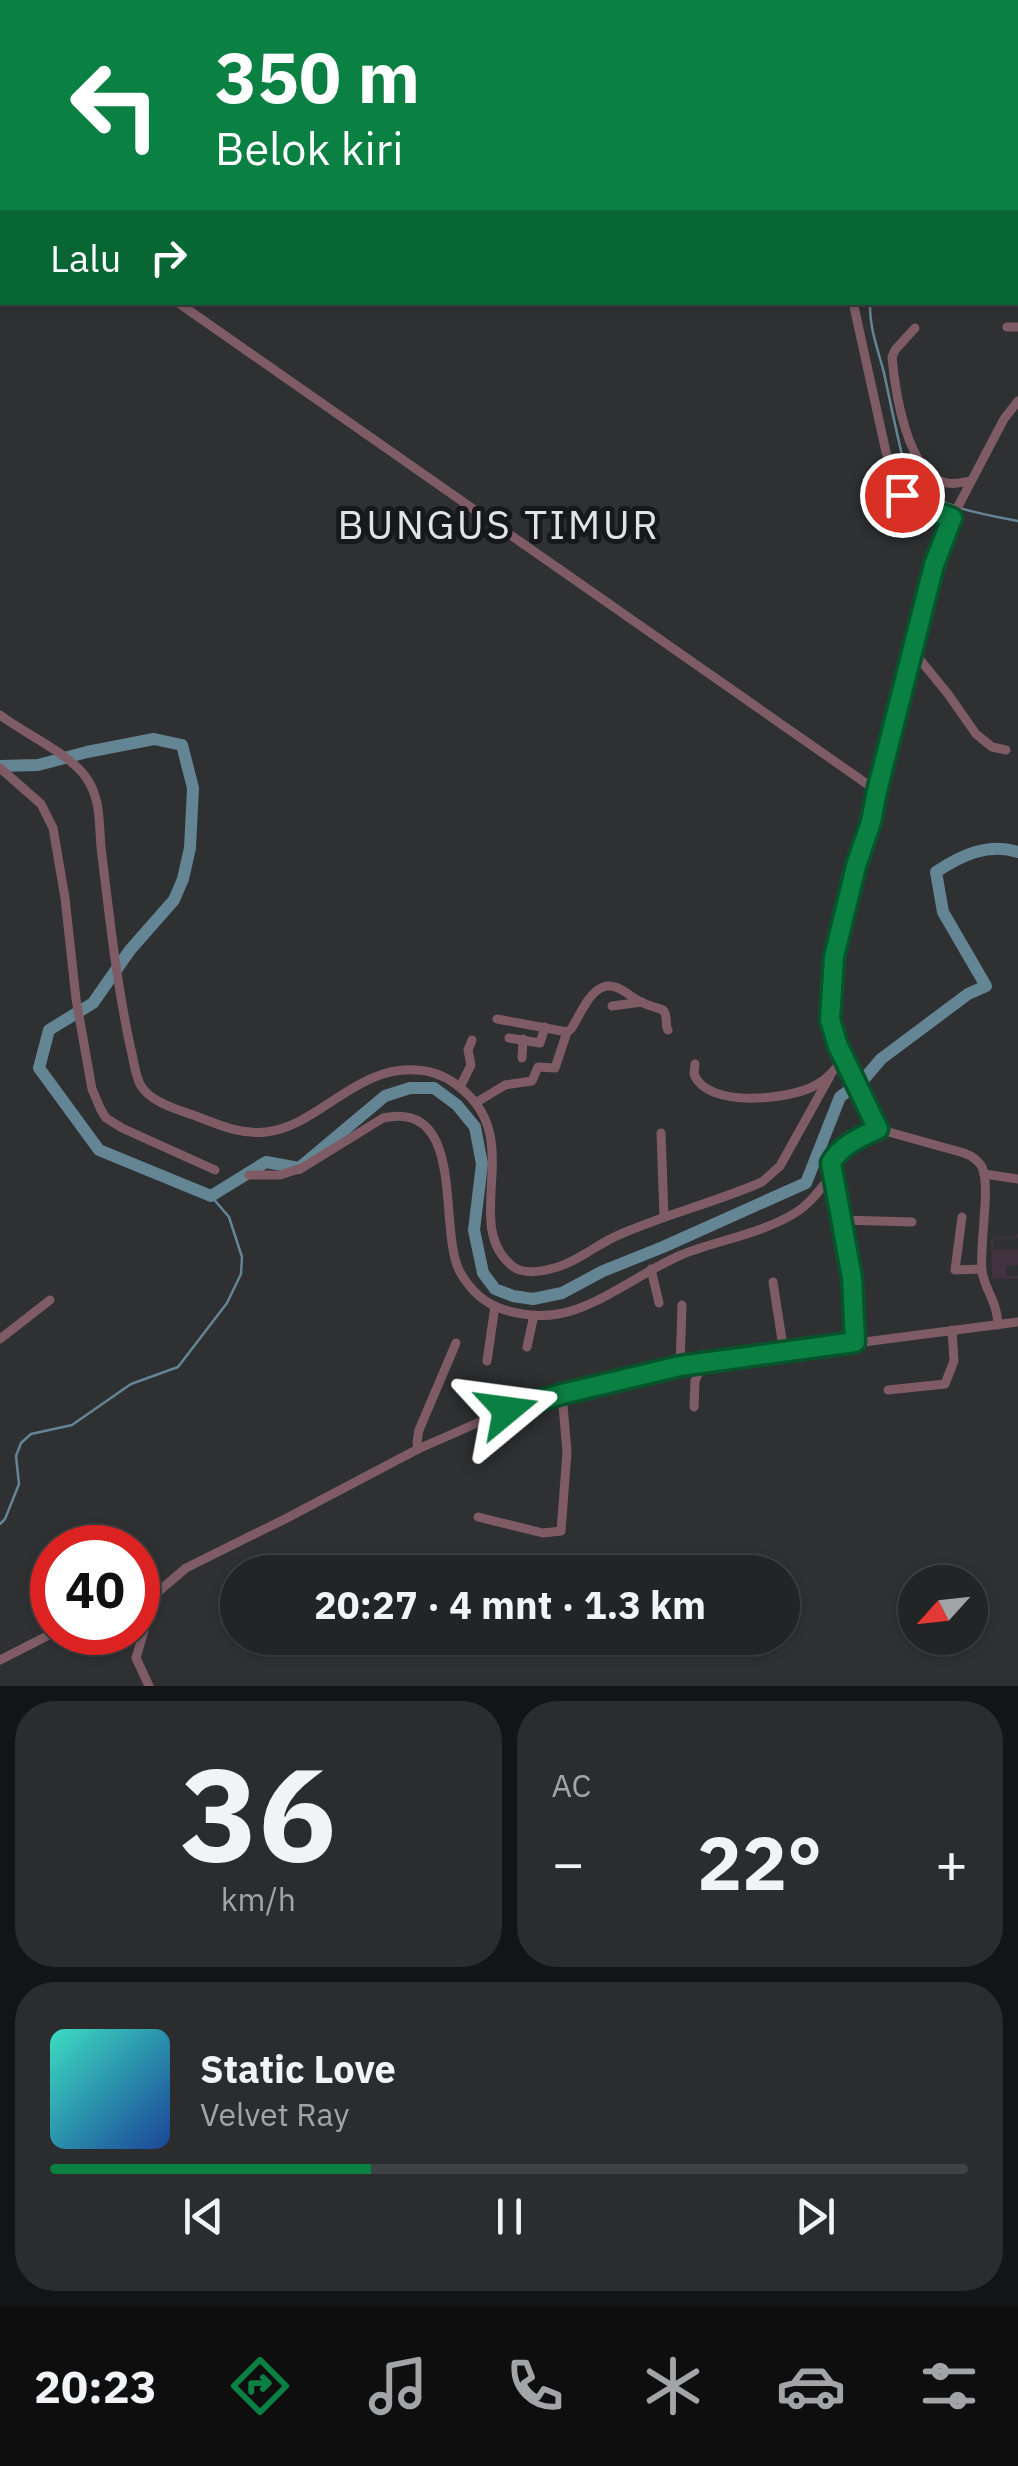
<!DOCTYPE html>
<html lang="id">
<head>
<meta charset="utf-8">
<style>
  :root { --surface:#222426; --page:#2a2c2e; --text:#f1f3f6; --muted:#a2a4a7; --line:#3f4143; --accent:#0b8043 }
  body { margin:0; font-family:"IBM Plex Sans",sans-serif; background:var(--page); color:var(--text); height:100vh; display:flex; flex-direction:column; font-size:38px; white-space:nowrap }
  * { box-sizing:border-box; margin:0 }
  p { font-size:32px; color:var(--muted) }
  .icon { flex:none; width:55px; height:55px; fill:none; stroke:currentColor; stroke-width:2; stroke-linecap:round; stroke-linejoin:round }
  .map { position:relative; height:1686px; overflow:hidden }
  .details { display:flex; flex-direction:column; gap:15px; padding:15px; background:#131415; flex:1 }
  .details>* { flex:none }
  .banner { position:absolute; left:0px; top:0px; width:1020px; height:305px; box-shadow:0 2px 8px #0004,0 0 0 2px var(--line); background:#0b8043; color:#fff; overflow:hidden }
  .needle { width:65px; rotate:243deg }
  .tools { position:absolute; left:898px; top:1565px; display:grid; gap:20px }
  .tools a { display:grid; place-items:center; width:90px; height:90px; border-radius:50%; background:var(--surface); box-shadow:0 2px 8px #0004,0 0 0 2px var(--line); font-size:50px }
  .speed { position:absolute; left:30px; top:1525px; display:flex; gap:20px; font-size:50px; font-weight:700; text-align:center }
  .speed>* { display:grid; place-content:center; width:130px; height:130px; border-radius:50%; background:var(--surface); box-shadow:0 2px 8px #0004,0 0 0 2px var(--line); line-height:1 }
  .speed .limit { border:15px solid #d22; background:#fff; color:#111 }
  .pin { position:absolute; display:grid; place-items:center; width:85px; height:85px; color:#fff; margin:-42px; border:5px solid #fff; border-radius:50%; box-shadow:0 2px 10px #0007 }
  .me { position:absolute; width:110px; margin:-55px; rotate:74deg; stroke-linejoin:round; filter:drop-shadow(0 0 8px #0008) }
  .turn { display:flex; align-items:center; gap:35px; height:210px; padding:0 50px; font-size:45px }
  .turn .icon { width:130px; height:130px; stroke-width:2.5 }
  .turn b { display:block; font-size:70px; line-height:85px }
  .then { display:flex; align-items:center; height:95px; padding:0 50px; background:#0003; gap:20px; font-size:38px }
  .big { font-size:75px; font-weight:800; line-height:1.1 }
  .details .card { flex:1; display:flex; flex-direction:column; justify-content:center; gap:15px; min-width:0; padding:0 35px; border-radius:40px; background:var(--page) }
  .details .dial { align-items:center; gap:0 }
  .dial b { font-size:130px; line-height:1 }
  .song { display:flex; align-items:center; gap:30px }
  .cover { width:120px; height:120px; border-radius:15px; background:linear-gradient(135deg,hsl(170 70% 55%),hsl(220 70% 35%)) }
  .played { height:10px; border-radius:5px; background:linear-gradient(90deg,var(--accent) 35%,var(--line) 35%) }
  .keys { display:flex; justify-content:space-around; direction:ltr }
  .heat { display:flex; justify-content:space-between; align-items:center; font-size:55px; direction:ltr }
  .details .tiles { flex:1; display:grid; gap:15px; grid-template-columns:1fr 1fr }
  .card:last-child { grid-column:span 2 }
  .trip { position:absolute; left:220px; top:1555px; width:580px; height:100px; border-radius:50px; background:var(--surface); box-shadow:0 2px 8px #0004,0 0 0 2px var(--line); font-weight:800; line-height:100px; text-align:center }
  .menu { display:flex; height:160px; justify-content:space-around; align-items:center; background:#0e0e0f; color:var(--muted) }
  .menu .icon { width:70px; height:70px }
  .menu .selected { color:var(--accent) }
  .menu b { font-size:45px; color:var(--text) }
  .map>svg:first-child { display:block }
</style>
</head>
<body>
<div class="map">
<svg width="1018" height="1686" viewBox="0 0 1018 1686">
  <rect width="100%" height="100%" fill="#2e3032"/>
  <polygon fill="#42323d" points="1016,1234 1018,1234 1018,1238 993,1239 993,1250 1018,1250 1018,1265 1006,1266 1006,1276 1018,1276 1018,1279 992,1278 991,1238 1015,1237"/>
  <g fill="none" stroke-linecap="round" stroke-linejoin="round">
    <g stroke="#638594" stroke-width="2.5">
      <polyline points="89,0 91,2"/>
      <polyline points="504,2 506,0"/>
      <path d="M870 302C869 328 878 349 884 373 892 410 899 446 909 483 945 508 975 513 1018 521"/>
      <polyline points="0,1524 5,1519 19,1484 16,1456 21,1443 31,1434 72,1425 131,1384 178,1367 227,1303 241,1274 242,1257 229,1217 211,1196"/>
    </g>
    <path stroke="#638594" stroke-width="12" d="M0 766 38 765 87 752 154 739 182 745 193 788 190 848 183 879 174 900 130 950 93 1003 49 1030 39 1068 99 1150 211 1196 266 1162 299 1168 385 1096 410 1088H434L457 1105 475 1127 482 1164 474 1230 483 1273 495 1289 513 1296 533 1299 562 1293 603 1271 663 1247 806 1183 840 1097 864 1079 881 1059 968 994 986 986 943 912 936 872C960 856 988 842 1018 852"/>
    <g stroke="#7f5c65" stroke-width="9">
      <polyline points="252,0 255,2"/>
      <polyline points="289,2 289,0"/>
      <polyline points="718,2 720,0"/>
      <polyline points="0,177 2,179"/>
      <polyline points="0,220 2,218"/>
      <polyline points="177,302 877,791"/>
      <polyline points="853,302 886,452 896,487 908,500 952,518"/>
      <polyline points="1007,327 1018,327"/>
      <path d="M915 328 895 350 892 357C895 391 907 475 947 483 955 485 963 482 971 481"/>
      <polyline points="912,650 948,694 976,734 992,747 1006,750"/>
      <path d="M0 715C24 733 68 753 85 776 103 800 98 828 102 856 110 921 117 986 131 1050 134 1061 135 1076 141 1086 151 1102 176 1109 193 1115 217 1124 240 1135 266 1132 319 1126 356 1065 417 1070 435 1071 451 1079 464 1091 524 1142 462 1223 511 1265 522 1275 540 1272 554 1268 578 1262 598 1243 621 1234 667 1214 716 1202 762 1182L780 1166 830 1076"/>
      <polyline points="0,768 41,804 53,828 65,898 76,999 92,1089 101,1110 106,1118 122,1128 215,1170"/>
      <polyline points="612,1006 642,1002"/>
      <path d="M497 1019 567 1032 571 1029C579 1017 588 994 601 988 615 981 628 995 639 1001 646 1005 655 1007 663 1010 669 1016 664 1024 668 1030"/>
      <polyline points="509,1038 540,1043 545,1027"/>
      <polyline points="522,1058 523,1039"/>
      <path d="M695 1064 694 1074C707 1109 790 1100 816 1085 829 1078 836 1068 844 1057"/>
      <polyline points="460,1087 471,1065 468,1050 472,1040"/>
      <polyline points="477,1102 505,1085 532,1081 538,1067 555,1068 567,1032"/>
      <polyline points="878,1129 838,1046 830,1019 834,957 856,867 871,822 877,791 934,565 953,516 1004,419 1018,401"/>
      <polyline points="661,1133 664,1216"/>
      <polyline points="984,1174 1018,1179"/>
      <path d="M249 1175H280L302 1168 383 1118C468 1100 437 1229 460 1272 470 1290 485 1304 505 1310 522 1315 541 1317 558 1314 597 1308 643 1271 681 1255 718 1240 761 1234 795 1213 810 1204 821 1188 832 1175"/>
      <polyline points="962,1217 955,1270 982,1269"/>
      <polyline points="842,1220 912,1222"/>
      <polyline points="651,1269 659,1303"/>
      <polyline points="773,1282 784,1353"/>
      <polyline points="0,1339 50,1300"/>
      <path d="M855 1342 852 1279 831 1163 837 1153 878 1129 964 1153C972 1156 978 1160 982 1167 991 1187 979 1246 982 1272 986 1292 997 1301 998 1325"/>
      <polyline points="527,1347 534,1315"/>
      <polyline points="487,1361 495,1306"/>
      <polyline points="680,1366 682,1305"/>
      <polyline points="888,1390 945,1384 954,1361 952,1330"/>
      <polyline points="694,1407 695,1381 703,1362"/>
      <polyline points="418,1449 417,1442 419,1430 456,1343"/>
      <polyline points="478,1517 543,1533 561,1531 567,1452 562,1394"/>
      <polyline points="138,1595 159,1591 186,1568 285,1519 418,1449 507,1410 530,1402 680,1366 1018,1322"/>
      <polyline points="0,1660 55,1632"/>
      <polyline points="149,1686 136,1658 155,1593"/>
    </g>
  </g>
  <g fill="none" stroke-linecap="round" stroke-linejoin="round">
    <g stroke="#07532c" stroke-width="25">
      <path id="route" d="M507 1410 562 1394 680 1366 855 1342 852 1278 831 1163C840 1146 860 1137 878 1129L838 1046 830 1020 834 957 856 866 871 822 877 791 934 565 952 518 920 506 902 495"/>
    </g>
    <use href="#route" stroke="#0b8043" stroke-width="18"/>
  </g>
  <g text-anchor="middle" dominant-baseline="central" stroke-width="10" stroke-linejoin="round" paint-order="stroke">
    <g font-size="40" letter-spacing="2.5" fill="#e2e3e5" stroke="#171819">
      <text x="499" y="524">BUNGUS TIMUR</text>
    </g>
  </g>
</svg>
<div class="tools">
<a><svg class="needle" viewBox="-14 -14 28 28"><path d="M0-13l5 13h-10z" fill="#e53935"/><path d="M0 13l5-13h-10z" fill="#a2a4a7"/></svg></a>
</div>
<div class="speed"><div class="limit">40</div></div>
<div class="pin" style="left:902px;top:495px;background:#d93025"><svg class="icon" aria-label="arrive" viewBox="0 0 24 24"><path d="M6 21V4h12l-3 4 3 4H6"/></svg></div>
<svg class="me" style="left:507px;top:1410px" viewBox="-20 -20 40 40"><path d="M0-17L14 15 0 8-14 15z" fill="#0b8043" stroke="#fff" stroke-width="4"/></svg>
<div class="trip">20:27 · 4 mnt · 1.3 km</div>
<div class="banner">
<div class="turn"><svg class="icon" aria-label="left" viewBox="0 0 24 24"><path d="M17 20v-9H6M10 6l-5 5 5 5"/></svg><div><b>350 m</b>Belok kiri</div></div>
<div class="then">Lalu<svg class="icon" aria-label="right" viewBox="0 0 24 24"><path d="M7 20v-9h11M14 6l5 5-5 5"/></svg></div>
</div>
</div>
<section class="details">
<div class="tiles">
<div class="card dial"><b>36</b><p>km/h</p></div>
<div class="card"><p>AC</p>
<div class="heat"><a>−</a><b class="big">22°</b><a>+</a></div>
</div>
<div class="card">
<div class="song"><i class="cover"></i><div><b>Static Love</b><p>Velvet Ray</p></div></div>
<div class="played"></div>
<div class="keys"><svg class="icon" aria-label="previous" viewBox="0 0 24 24"><path d="M18 5L8 12l10 7zM5 5v14"/></svg><svg class="icon" aria-label="pause" viewBox="0 0 24 24"><path d="M8 5v14M16 5v14"/></svg><svg class="icon" aria-label="next" viewBox="0 0 24 24"><path d="M6 5l10 7-10 7zM19 5v14"/></svg></div>
</div>
</div>
</section>
<nav class="menu">
<b>20:23</b>
<svg class="icon selected" aria-label="directions" viewBox="0 0 24 24"><path d="M12 3l9 9-9 9-9-9zM9 14v-3h6M13 9l2 2-2 2"/></svg>
<svg class="icon" aria-label="music" viewBox="0 0 24 24"><path d="M9 18V5l10-2v13"/><circle cx="6" cy="18" r="3"/><circle cx="16" cy="16" r="3"/></svg>
<svg class="icon" aria-label="phone" viewBox="0 0 24 24"><path d="M5 4h4l2 5-3 2q2 4 5 5l2-3 5 2v4C11 20 4 13 5 4z"/></svg>
<svg class="icon" aria-label="climate" viewBox="0 0 24 24"><path d="M12 3v18M4 7l16 10M4 17L20 7"/></svg>
<svg class="icon" aria-label="car" viewBox="0 0 24 24"><path d="M5 17H2v-5l4-1 3-4h7l3 4 3 1v5h-3M9 17h6M6 11h13"/><circle cx="7" cy="17" r="2"/><circle cx="17" cy="17" r="2"/></svg>
<svg class="icon" aria-label="filters" viewBox="0 0 24 24"><path d="M4 7h16M4 17h16"/><circle cx="9" cy="7" r="2"/><circle cx="15" cy="17" r="2"/></svg>
</nav>
</body>
</html>
